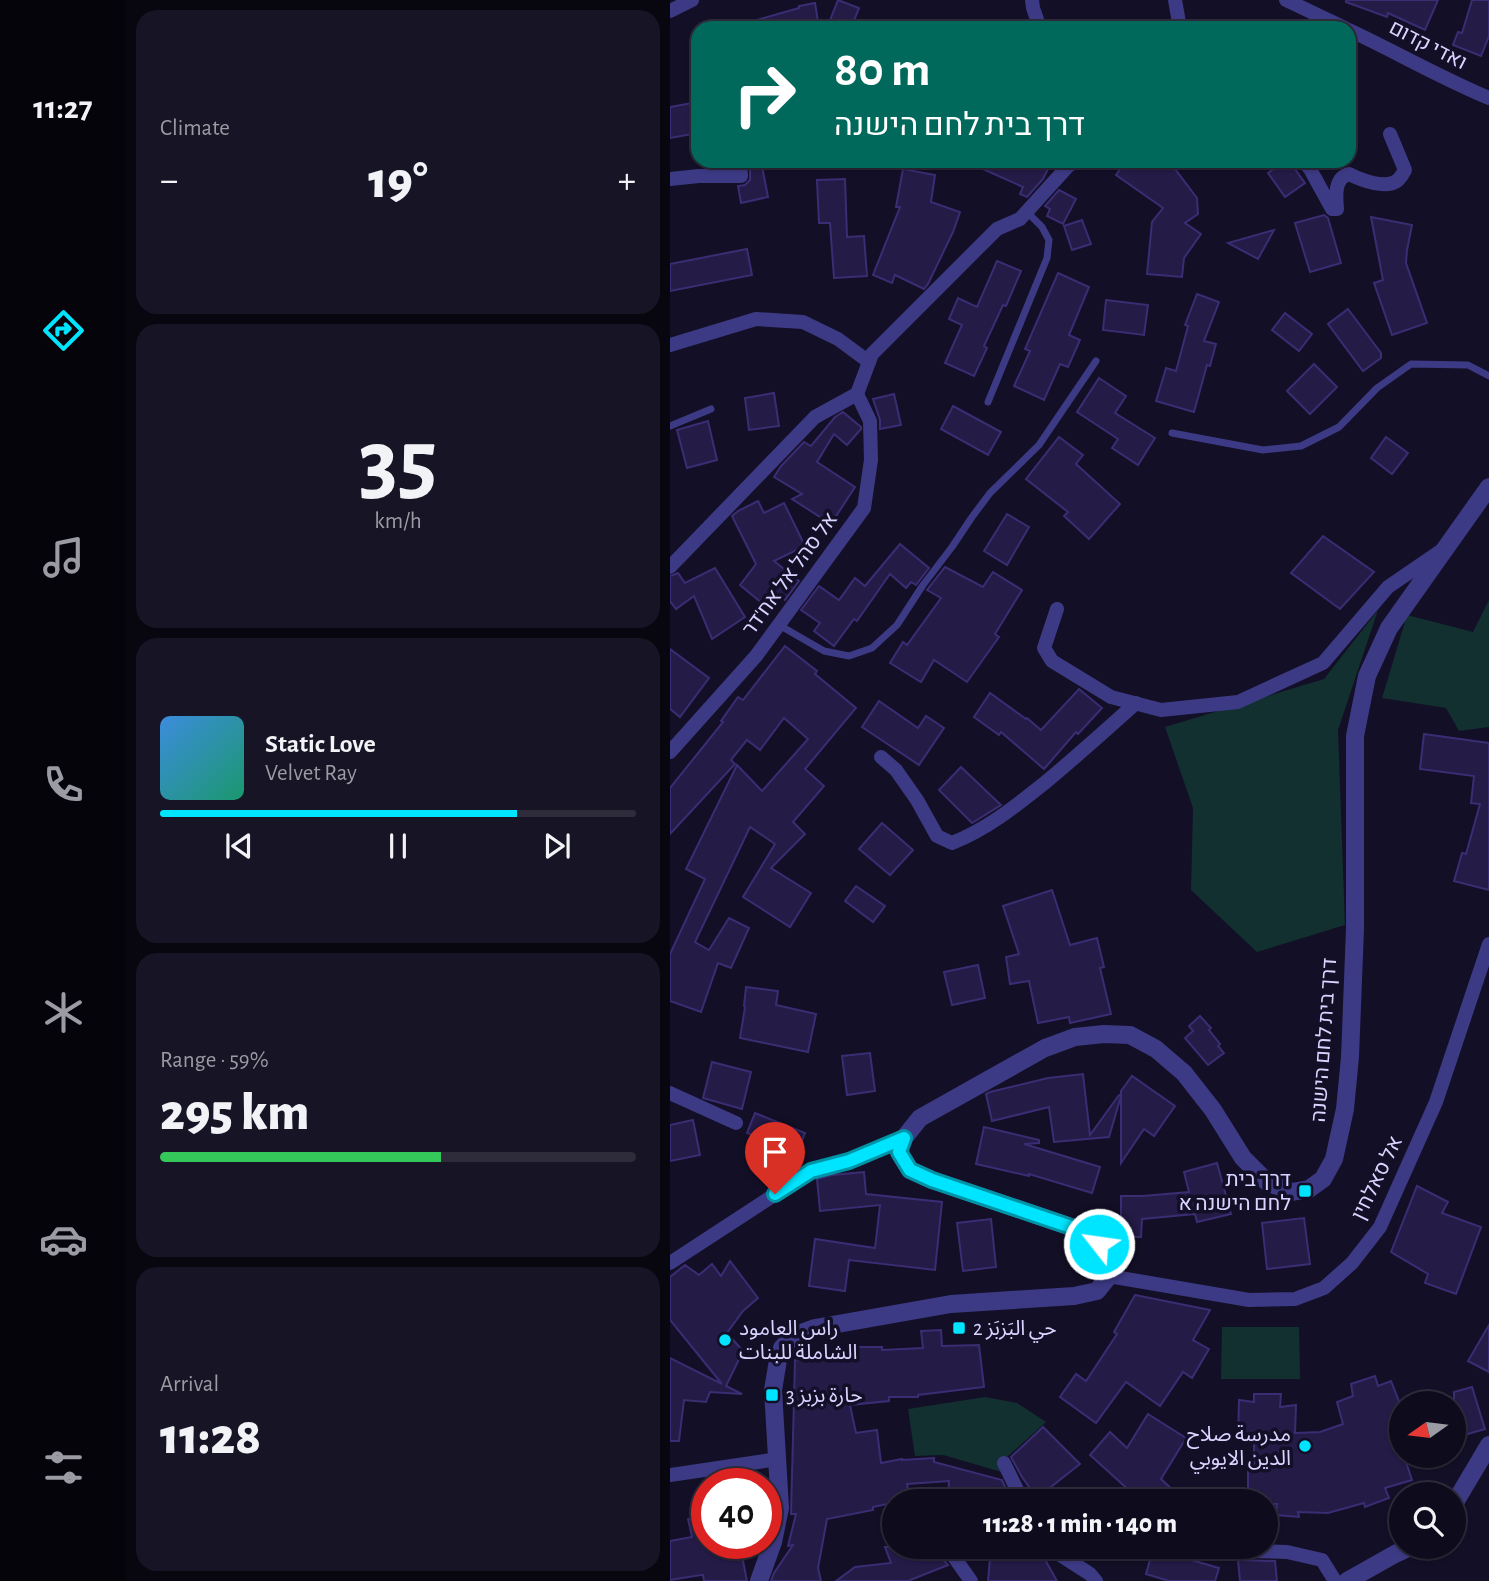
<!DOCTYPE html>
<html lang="en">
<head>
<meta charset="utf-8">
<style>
  :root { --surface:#0e0b1c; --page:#171425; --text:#f1f3f6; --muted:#9b9ba3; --line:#2e2b3b; --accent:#00e5ff }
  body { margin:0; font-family:"Alegreya Sans","Noto Sans Arabic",Heebo,sans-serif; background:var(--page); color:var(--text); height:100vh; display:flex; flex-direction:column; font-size:26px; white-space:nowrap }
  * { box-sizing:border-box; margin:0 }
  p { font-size:23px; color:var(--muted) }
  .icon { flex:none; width:38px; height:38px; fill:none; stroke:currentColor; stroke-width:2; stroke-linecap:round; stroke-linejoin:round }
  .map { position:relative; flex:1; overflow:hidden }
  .details { display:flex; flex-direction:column; gap:10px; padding:10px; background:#08060f; width:544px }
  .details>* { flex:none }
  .top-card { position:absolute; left:21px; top:21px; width:665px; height:147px; border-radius:21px; box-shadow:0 2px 5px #0004,0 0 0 2px var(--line); background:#00695c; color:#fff; overflow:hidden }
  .needle { width:46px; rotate:256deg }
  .buttons { position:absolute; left:719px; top:1391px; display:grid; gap:14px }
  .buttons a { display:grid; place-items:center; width:77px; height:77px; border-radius:50%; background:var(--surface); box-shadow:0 2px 5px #0004,0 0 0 2px var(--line); font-size:35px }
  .speed { position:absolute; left:21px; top:1468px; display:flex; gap:14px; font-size:35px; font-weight:700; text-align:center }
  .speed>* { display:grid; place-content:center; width:91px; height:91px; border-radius:50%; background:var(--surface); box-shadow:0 2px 5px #0004,0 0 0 2px var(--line); line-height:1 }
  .speed .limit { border:10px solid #d22; background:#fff; color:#111 }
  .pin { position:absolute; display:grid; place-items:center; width:60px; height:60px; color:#fff; margin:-72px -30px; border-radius:50% 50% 50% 0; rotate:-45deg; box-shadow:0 0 7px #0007 }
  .pin .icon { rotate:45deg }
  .me { position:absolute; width:77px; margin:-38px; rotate:300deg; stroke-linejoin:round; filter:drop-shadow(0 0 5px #0008) }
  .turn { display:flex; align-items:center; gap:24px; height:147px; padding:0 28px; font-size:32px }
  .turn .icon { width:91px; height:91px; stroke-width:2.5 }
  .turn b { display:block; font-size:49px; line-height:60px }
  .big { font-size:52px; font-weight:800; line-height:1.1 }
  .details .card { flex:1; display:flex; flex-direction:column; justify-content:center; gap:10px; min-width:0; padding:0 24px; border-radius:21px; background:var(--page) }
  .details .dial { align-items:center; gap:0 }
  .dial b { font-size:91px; line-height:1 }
  .song { display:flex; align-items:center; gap:21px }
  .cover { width:84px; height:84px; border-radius:10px; background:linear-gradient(135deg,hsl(210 70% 55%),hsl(160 70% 35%)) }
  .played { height:7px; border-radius:4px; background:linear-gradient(90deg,var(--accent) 75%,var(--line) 75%) }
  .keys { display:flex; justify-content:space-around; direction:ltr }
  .heat { display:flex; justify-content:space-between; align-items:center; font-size:38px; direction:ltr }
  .charge { height:10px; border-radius:5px; background:linear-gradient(90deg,#34c759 59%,var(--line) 0) }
  .trip { position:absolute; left:212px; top:1489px; width:396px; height:70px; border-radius:35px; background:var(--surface); box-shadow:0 2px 5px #0004,0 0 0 2px var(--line); font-weight:800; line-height:70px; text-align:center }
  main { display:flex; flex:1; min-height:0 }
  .tabs { display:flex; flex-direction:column; width:126px; justify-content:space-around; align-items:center; background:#06040b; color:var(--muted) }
  .tabs .icon { width:49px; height:49px }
  .tabs .active { color:var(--accent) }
  .tabs b { font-size:32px; color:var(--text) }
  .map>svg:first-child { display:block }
</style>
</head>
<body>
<main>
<nav class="tabs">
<b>11:27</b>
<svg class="icon active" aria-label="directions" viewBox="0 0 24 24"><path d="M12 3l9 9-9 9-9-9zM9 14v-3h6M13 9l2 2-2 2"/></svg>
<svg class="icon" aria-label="music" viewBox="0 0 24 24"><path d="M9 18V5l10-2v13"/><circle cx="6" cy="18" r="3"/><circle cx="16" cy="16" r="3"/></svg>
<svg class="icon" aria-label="phone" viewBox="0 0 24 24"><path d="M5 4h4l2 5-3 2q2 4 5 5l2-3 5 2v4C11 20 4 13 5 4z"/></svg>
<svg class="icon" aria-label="climate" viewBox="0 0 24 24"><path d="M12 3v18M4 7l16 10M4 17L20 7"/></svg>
<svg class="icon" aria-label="car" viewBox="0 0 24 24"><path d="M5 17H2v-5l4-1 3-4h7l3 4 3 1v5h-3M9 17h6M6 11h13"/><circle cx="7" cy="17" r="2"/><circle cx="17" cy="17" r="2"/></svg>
<svg class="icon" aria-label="filters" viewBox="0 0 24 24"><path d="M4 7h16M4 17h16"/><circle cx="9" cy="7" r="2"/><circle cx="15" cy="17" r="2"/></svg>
</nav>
<section class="details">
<div class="card"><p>Climate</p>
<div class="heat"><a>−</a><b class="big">19°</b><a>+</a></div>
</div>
<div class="card dial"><b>35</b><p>km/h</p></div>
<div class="card">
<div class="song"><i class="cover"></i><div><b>Static Love</b><p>Velvet Ray</p></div></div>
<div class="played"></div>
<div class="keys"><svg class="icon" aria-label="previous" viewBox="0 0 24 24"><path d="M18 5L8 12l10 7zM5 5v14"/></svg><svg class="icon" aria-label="pause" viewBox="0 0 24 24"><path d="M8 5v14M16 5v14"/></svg><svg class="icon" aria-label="next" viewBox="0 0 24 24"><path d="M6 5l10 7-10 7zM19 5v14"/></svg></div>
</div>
<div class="card"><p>Range · 59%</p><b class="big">295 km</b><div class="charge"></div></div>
<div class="card"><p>Arrival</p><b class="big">11:28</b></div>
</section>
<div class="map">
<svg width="819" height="1581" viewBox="0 0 819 1581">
  <rect width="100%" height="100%" fill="#130f26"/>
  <g fill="#12302f">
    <polygon points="819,600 819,727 789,731 776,708 712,698 737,615 803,632"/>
    <polygon points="708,610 668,730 675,925 587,952 521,890 523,808 495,727 654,679"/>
    <polygon points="552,1327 629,1327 630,1379 551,1379"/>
    <polygon points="315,1397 347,1403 376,1422 337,1457 335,1473 273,1455 245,1456 238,1409"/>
  </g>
  <g fill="#241b47" stroke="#3b2d73" stroke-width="2">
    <polygon points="168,0 189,8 181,28 157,28"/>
    <polygon points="676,0 768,0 755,30 718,13 717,17 676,2"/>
    <polygon points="802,0 819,0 819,36 811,56 783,45 788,32 792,33"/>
    <polygon points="145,3 149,28 74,28 73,24 129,8 129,6"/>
    <polygon points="28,102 28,133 0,138 0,107"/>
    <polygon points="80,161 91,161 98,197 71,203 68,186 75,185 80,180"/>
    <polygon points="295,161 382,161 373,179 357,197 350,194 353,187"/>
    <polygon points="456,161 499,161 527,198 528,214 515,223 531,234 514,258 512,277 477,274 482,222 493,208 446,175"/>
    <polygon points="615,161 619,161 635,183 615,197 598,173"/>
    <polygon points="233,169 265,175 261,202 290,212 283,232 258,284 254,289 225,275 222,283 203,275 230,207 226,207"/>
    <polygon points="175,179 177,237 194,236 197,276 164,278 160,223 149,223 147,180"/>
    <polygon points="389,190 406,199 393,224 377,216 380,209 375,206"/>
    <polygon points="654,215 658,218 671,263 640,272 625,223"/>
    <polygon points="701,217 742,225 737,250 736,263 757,323 722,335 704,283 713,280"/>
    <polygon points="412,220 421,244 402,250 394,226"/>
    <polygon points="604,230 588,259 558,243"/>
    <polygon points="77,249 82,275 0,291 0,264"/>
    <polygon points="327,261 351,271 336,306 333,305 314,346 317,348 304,376 275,363 292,325 279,319 288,298 307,307"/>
    <polygon points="388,273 419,287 399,335 410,340 398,367 390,364 374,400 344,386 360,351 355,349"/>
    <polygon points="527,294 549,302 534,341 546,344 540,366 537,365 524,412 486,401 496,368 506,371 518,326 515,325"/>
    <polygon points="436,300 478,305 474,335 433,330"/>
    <polygon points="678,309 711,353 711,358 693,371 658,324"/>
    <polygon points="615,313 642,334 629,351 602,330"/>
    <polygon points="644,364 667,387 640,414 617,391"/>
    <polygon points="429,378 456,396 445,413 485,438 468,465 442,448 448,439 407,412"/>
    <polygon points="104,393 109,426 79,430 75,398"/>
    <polygon points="224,394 231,425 210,429 210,420 203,399"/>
    <polygon points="283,406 331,432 318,455 271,429"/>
    <polygon points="173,412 191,427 191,429 177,445 164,434 147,462 185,487 161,524 122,499 132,494 104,477 111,466 134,442 141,446 165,417"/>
    <polygon points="38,421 47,460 17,468 7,430"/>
    <polygon points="389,437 413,455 406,464 450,504 419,539 394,516 398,512 356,479"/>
    <polygon points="716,437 738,453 722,474 701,458"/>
    <polygon points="88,501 94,513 114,503 135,546 104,561 129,581 115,600 109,595 98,608 70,585 86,564 62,516 68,511"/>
    <polygon points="337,514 359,527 337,565 314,551"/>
    <polygon points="653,536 704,572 670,609 621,573"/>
    <polygon points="230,544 259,568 246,585 241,582 236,588 220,574 187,621 184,619 164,646 144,631 150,623 131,610 149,586 169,600 185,578 195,586"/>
    <polygon points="275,567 313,587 323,572 352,590 325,634 329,637 297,682 264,660 251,682 220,663 233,642 237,645 271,598 257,590"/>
    <polygon points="45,568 75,617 42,639 24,596 6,609 0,601 0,576 8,573 15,583"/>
    <polygon points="115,646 147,671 145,674 186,708 135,769 154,786 123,822 135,834 101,868 141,893 120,927 73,897 105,844 80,827 25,942 39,950 59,918 79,928 61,968 48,963 31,1012 0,1001 0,954 35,879 16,869 67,765 92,791 138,739 114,718 90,750 77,740 61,760 65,764 0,834 0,788 53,722 51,721 68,697 73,700"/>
    <polygon points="0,649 39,678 10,717 0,709"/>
    <polygon points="409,689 432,708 408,734 406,732 374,769 331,732 329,735 304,717 320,693 356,719 357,718 371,730"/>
    <polygon points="209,701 248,728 256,716 274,728 249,765 192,727"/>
    <polygon points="754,734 819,743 819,890 784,881 792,853 796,854 810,804 801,803 804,776 750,769"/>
    <polygon points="291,767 331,805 302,823 269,790"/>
    <polygon points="212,823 243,850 220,875 189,849"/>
    <polygon points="186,886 215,906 203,922 175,901"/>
    <polygon points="382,890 400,945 427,938 434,967 430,968 441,1014 400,1023 399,1017 368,1023 359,981 340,984 336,957 349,954 333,906"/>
    <polygon points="308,965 315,998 282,1005 274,972"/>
    <polygon points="76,987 108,991 106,1005 146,1014 138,1052 70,1038 75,1007 74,1006"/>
    <polygon points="530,1016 541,1028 539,1030 550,1044 548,1046 554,1053 538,1065 515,1038 523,1031 519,1026"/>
    <polygon points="200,1053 205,1091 177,1095 172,1056"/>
    <polygon points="42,1062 81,1072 72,1109 33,1098"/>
    <polygon points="413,1074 420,1135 449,1095 451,1096 451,1091 462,1076 505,1106 484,1136 474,1129 451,1163 451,1096 439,1137 384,1142 379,1107 322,1121 316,1094 320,1092 378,1078"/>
    <polygon points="85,1113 135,1133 127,1153 77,1133"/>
    <polygon points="23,1120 30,1155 0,1161 0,1125"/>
    <polygon points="314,1127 369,1140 369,1143 354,1144 430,1167 422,1193 359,1174 359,1176 306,1164"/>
    <polygon points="547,1163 561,1214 527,1222 525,1214 472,1219 471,1237 451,1237 451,1196 473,1196 519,1192 514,1172"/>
    <polygon points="194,1172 196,1194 272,1202 265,1270 179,1260 175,1291 139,1286 145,1239 205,1248 210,1205 150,1211 147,1179 162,1175"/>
    <polygon points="747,1186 778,1202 772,1213 811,1227 786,1294 755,1283 758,1274 721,1252"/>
    <polygon points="634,1218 640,1264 597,1269 592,1223"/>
    <polygon points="321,1219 326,1267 293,1271 287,1223"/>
    <polygon points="60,1261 88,1298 73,1311 57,1333 73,1351 56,1386 72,1394 40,1392 36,1402 14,1400 9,1441 0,1441 0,1358 52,1384 0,1320 0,1277 15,1265 29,1275 42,1264 51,1276"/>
    <polygon points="465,1295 540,1310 523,1340 539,1349 522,1378 513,1372 490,1406 456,1382 426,1423 390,1397 406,1374 416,1381 447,1334 444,1332"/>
    <polygon points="819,1325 819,1372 798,1361"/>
    <polygon points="271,1330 272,1346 309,1345 314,1387 248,1395 248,1397 219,1397 219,1401 180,1405 186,1433 207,1430 211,1463 232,1459 232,1460 264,1458 264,1462 332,1480 342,1502 290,1502 278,1500 279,1481 237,1484 240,1499 203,1507 203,1510 157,1519 148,1568 151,1581 101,1581 104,1573 123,1545 118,1546 126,1514 121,1514 125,1360 184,1354 184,1347 212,1347 212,1350 253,1348 251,1331"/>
    <polygon points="705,1376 708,1386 721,1381 732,1409 732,1416 723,1419 732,1446 732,1456 734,1456 742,1480 715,1488 719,1498 695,1507 694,1503 658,1513 628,1512 629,1517 606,1515 607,1504 595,1504 595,1502 578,1502 578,1465 584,1465 584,1439 568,1439 569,1400 584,1402 584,1394 611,1394 610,1407 626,1405 625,1433 650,1432 673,1424 667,1402 683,1396 681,1384"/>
    <polygon points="802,1387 815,1429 784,1438 784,1392"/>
    <polygon points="478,1414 516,1438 491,1479 516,1502 472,1502 420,1455 440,1432 457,1448"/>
    <polygon points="373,1427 410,1464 367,1498 352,1477 341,1457"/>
    <polygon points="37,1515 37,1544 90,1544 87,1553 72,1556 77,1581 34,1581 33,1575 31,1575 0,1580 0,1541 22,1537 18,1519"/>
    <polygon points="215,1547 263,1547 278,1565 238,1581 166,1581 185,1567 221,1563"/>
    <polygon points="321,1547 368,1547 387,1581 318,1581"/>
    <polygon points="483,1549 549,1568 545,1581 499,1581 476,1574"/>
    <polygon points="568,1560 605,1561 607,1581 570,1581"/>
  </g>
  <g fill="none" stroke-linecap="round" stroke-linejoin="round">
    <g stroke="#3d3a85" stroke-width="7">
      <polyline points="318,402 377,258 379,240 372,227 357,212"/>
      <polyline points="0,426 41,409"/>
      <polyline points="502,433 593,450 631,446 669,427 707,388 741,364 798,365 819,376"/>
      <polyline points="109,625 154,651 179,656 202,648 227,625 253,585 282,547 302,517 320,493 369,445 426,361"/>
    </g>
    <g stroke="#3d3a85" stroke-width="14">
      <polyline points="362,0 363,8 370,28"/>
      <polyline points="505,0 510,28"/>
      <polyline points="616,0 675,28"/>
      <polyline points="0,11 22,0"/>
      <path d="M679 30C726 52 771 78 819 98"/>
      <path d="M633 161 640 169 662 209H667C666 196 664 178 679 174 691 180 716 190 728 180 730 178 734 172 735 170L720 134"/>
      <polyline points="0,179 29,176 71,176 70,161"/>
      <polyline points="0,345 86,319 133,322 168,339 199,362"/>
      <polyline points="0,567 145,417 187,394 202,354 327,229 350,219 399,165 410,161"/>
      <polyline points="387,609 374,648 382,661 441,697 491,710 568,702 653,663 718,587 772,550"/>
      <polyline points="0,752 86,656 194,508 201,460 200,421 187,394"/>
      <path d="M211 757 226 770 247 800 267 836 282 843C318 829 347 805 377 781 407 756 436 730 466 703"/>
      <polyline points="0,1093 66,1123"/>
      <polyline points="0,1263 141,1171 179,1161 234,1138"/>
      <polyline points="439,1276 579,1300 625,1299 654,1288 682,1263 710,1227 766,1102 819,944"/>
      <polyline points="334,1463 353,1502"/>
      <polyline points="0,1475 108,1459"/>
      <polyline points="277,1547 301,1581"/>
      <polyline points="378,1547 420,1574 426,1581"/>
      <polyline points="531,1547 542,1550 617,1552 652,1560 665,1581"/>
    </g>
    <g stroke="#3d3a85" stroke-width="18">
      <polyline points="784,1504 819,1445"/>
      <path d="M89 1581 103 1542 110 1508 103 1390 108 1360 112 1348 123 1336 145 1328 281 1304 404 1296 427 1291 439 1276C438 1253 433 1247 416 1232L262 1180 240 1170 229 1152 234 1138 250 1118 375 1048 405 1037 434 1034 460 1035 486 1049 514 1073 543 1110 573 1158 597 1182 622 1192 639 1189 653 1179 664 1159 675 1109 680 1057 685 929V736L697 676 719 628 819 487"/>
      <polyline points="677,1581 725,1554 740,1547"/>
    </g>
  </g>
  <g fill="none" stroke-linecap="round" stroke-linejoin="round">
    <g stroke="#0095a6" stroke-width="18">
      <polyline id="route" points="105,1194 141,1171 179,1161 234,1138 229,1152 240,1170 262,1180 416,1232 429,1244"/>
    </g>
    <use href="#route" stroke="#00e5ff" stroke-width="12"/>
  </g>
  <g fill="#00e5ff" stroke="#130f26" stroke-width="2.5">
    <rect x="628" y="1184" width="14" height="14" rx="3.5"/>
    <rect x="282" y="1321" width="14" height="14" rx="3.5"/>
    <circle cx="55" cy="1340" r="7"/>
    <rect x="95" y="1388" width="14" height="14" rx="3.5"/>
    <circle cx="635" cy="1446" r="7"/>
  </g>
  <g text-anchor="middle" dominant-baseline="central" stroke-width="7" stroke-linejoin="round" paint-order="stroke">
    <g font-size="21" fill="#d9d4ff" stroke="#130f26">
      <text transform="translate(758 45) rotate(27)">ואדי קדום</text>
      <text transform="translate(120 574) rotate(-54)">אל סהל אל אח'דר</text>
      <text transform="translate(654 1040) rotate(-86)">דרך בית לחם הישנה</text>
      <text transform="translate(707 1178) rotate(-64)">אל סאלחין</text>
    </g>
    <g font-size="21" fill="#d9d4ff" stroke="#130f26" text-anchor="start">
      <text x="621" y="1179" text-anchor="end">דרך בית<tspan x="621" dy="24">לחם הישנה א</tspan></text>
      <text x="69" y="1328">راس العامود<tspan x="69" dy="24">الشاملة للبنات</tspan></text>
      <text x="303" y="1328">حي البَزبَز 2</text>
      <text x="116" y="1395">حارة بزبز 3</text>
      <text x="621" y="1434" text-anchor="end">مدرسة صلاح<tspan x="621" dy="24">الدين الايوبي</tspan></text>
    </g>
  </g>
</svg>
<div class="buttons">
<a><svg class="needle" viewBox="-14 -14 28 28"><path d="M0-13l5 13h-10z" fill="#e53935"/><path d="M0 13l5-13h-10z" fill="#9b9ba3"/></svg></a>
<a><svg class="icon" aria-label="search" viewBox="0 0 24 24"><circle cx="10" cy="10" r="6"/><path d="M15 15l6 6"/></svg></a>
</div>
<div class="speed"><div class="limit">40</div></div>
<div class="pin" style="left:105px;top:1194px;background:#d93025"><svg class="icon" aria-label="arrive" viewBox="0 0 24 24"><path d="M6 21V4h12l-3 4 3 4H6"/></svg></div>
<svg class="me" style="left:429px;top:1244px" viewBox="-20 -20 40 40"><circle r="17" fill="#00e5ff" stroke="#fff" stroke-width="3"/><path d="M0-11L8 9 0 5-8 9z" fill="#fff"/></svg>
<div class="trip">11:28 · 1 min · 140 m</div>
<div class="top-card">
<div class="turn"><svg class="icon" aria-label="right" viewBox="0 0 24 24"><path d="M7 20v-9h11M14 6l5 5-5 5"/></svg><div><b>80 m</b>דרך בית לחם הישנה</div></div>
</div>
</div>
</main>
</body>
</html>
